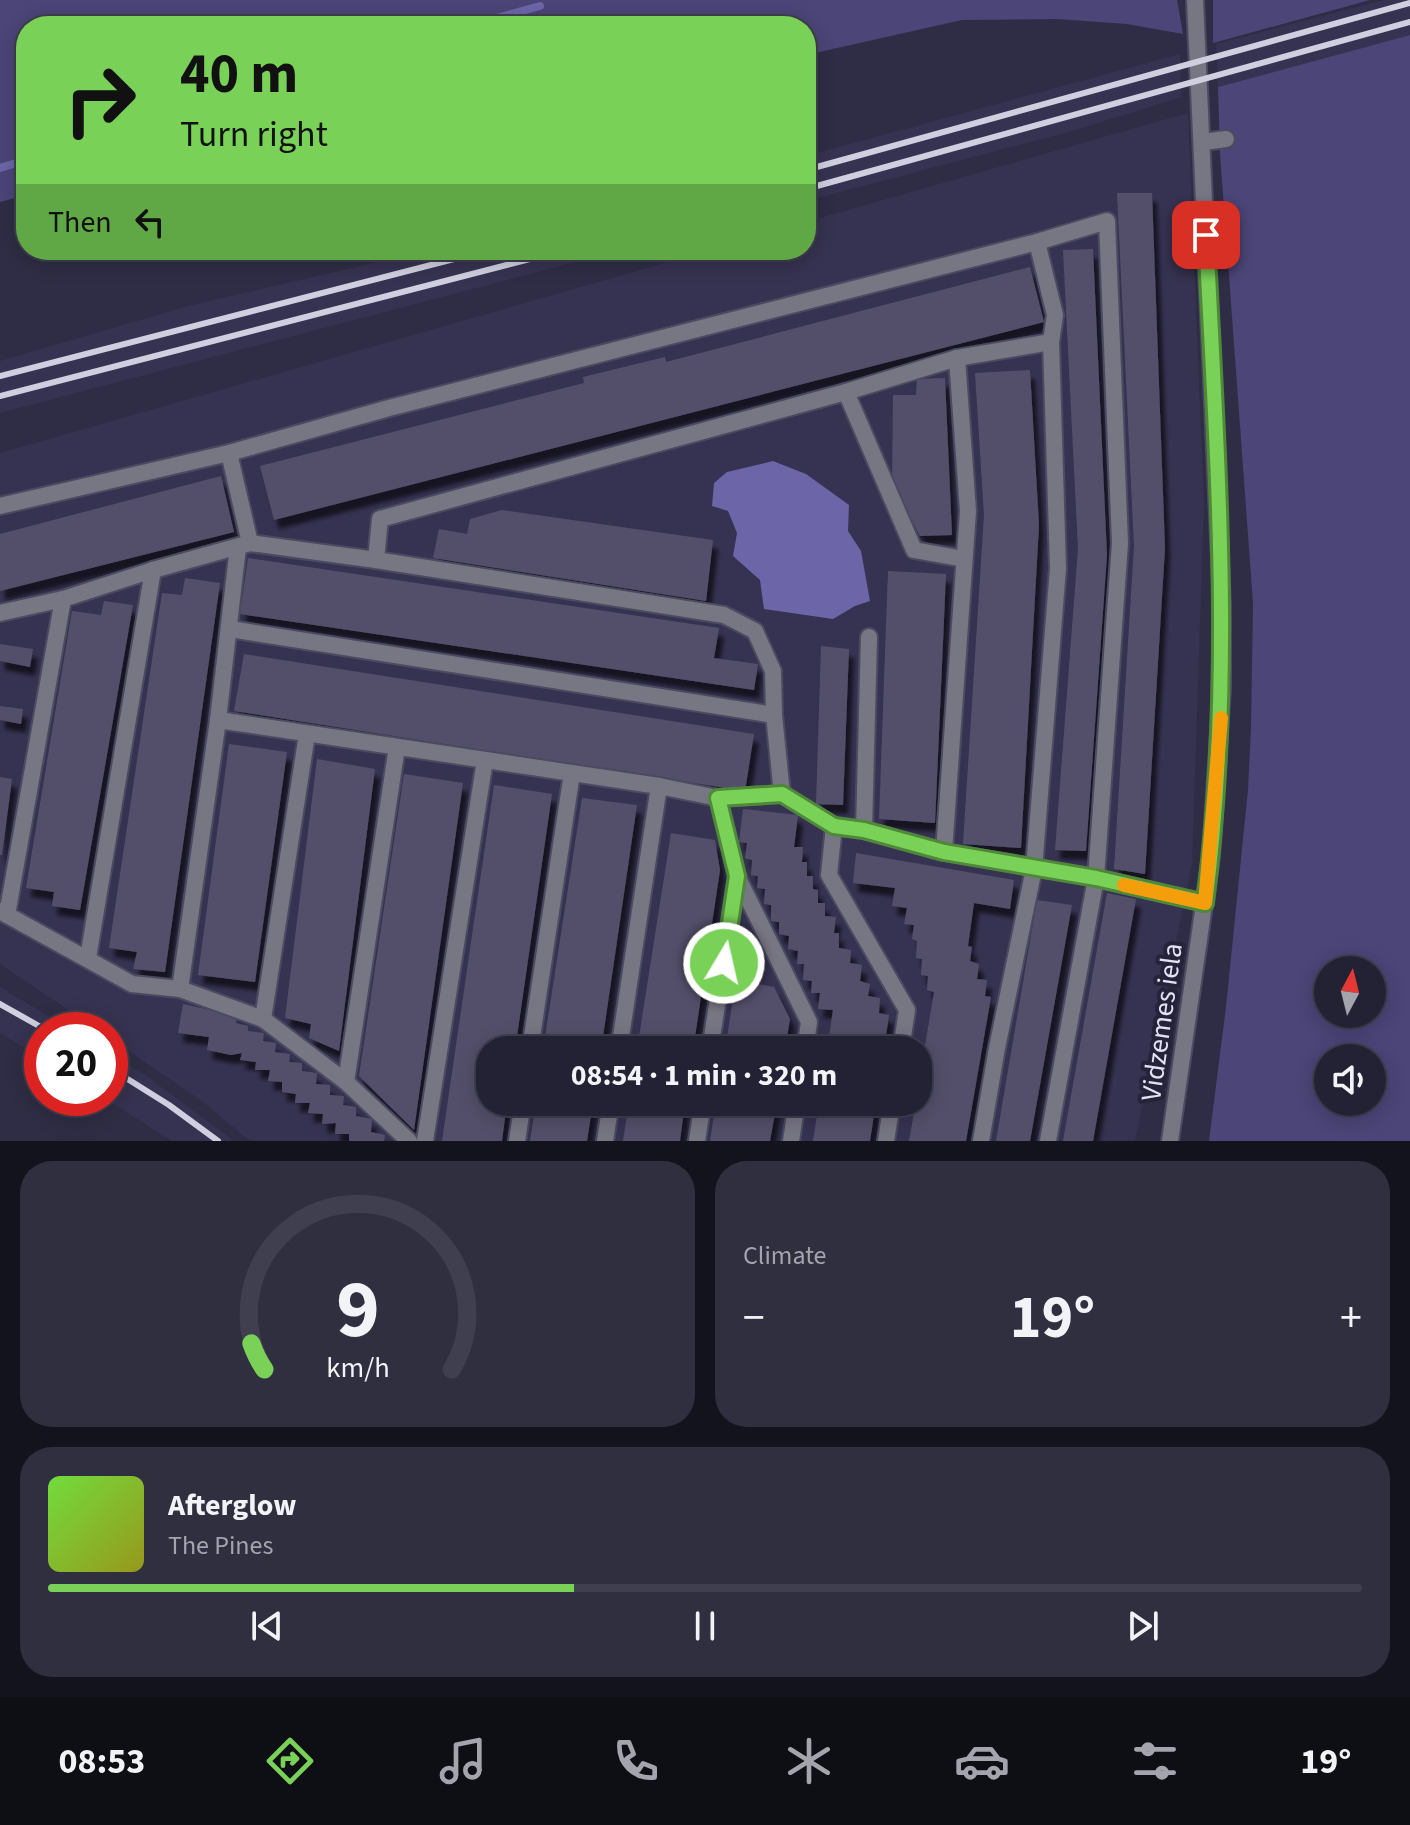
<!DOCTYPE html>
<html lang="en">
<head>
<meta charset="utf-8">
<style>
  :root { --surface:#232234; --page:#2f2f40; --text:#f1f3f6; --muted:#a3a4ac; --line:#403f4f; --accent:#79d157 }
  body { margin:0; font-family:"Source Sans 3",sans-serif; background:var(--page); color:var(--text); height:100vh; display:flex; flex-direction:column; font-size:30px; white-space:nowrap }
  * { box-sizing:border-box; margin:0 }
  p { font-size:26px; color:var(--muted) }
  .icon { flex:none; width:44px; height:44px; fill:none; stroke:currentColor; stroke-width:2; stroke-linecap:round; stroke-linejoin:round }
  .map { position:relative; height:1141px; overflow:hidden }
  .details { display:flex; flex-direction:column; gap:20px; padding:20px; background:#13131d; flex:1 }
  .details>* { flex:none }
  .banner { position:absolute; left:16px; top:16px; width:800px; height:244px; border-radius:32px; box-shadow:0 4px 20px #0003,0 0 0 2px var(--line); background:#79d157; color:#111; overflow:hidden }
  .needle { width:52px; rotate:7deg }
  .controls { position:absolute; left:1314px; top:956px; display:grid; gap:16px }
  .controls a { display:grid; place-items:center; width:72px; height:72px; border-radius:50%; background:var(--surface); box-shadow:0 4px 20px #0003,0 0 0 2px var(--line); font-size:40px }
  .speed { position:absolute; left:24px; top:1012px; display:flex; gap:16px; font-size:40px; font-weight:700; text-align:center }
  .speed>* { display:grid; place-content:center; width:104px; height:104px; border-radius:50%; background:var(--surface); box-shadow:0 4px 20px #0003,0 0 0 2px var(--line); line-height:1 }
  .speed .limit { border:12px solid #d22; background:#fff; color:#111 }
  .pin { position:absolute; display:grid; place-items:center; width:68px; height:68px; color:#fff; margin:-34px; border-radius:16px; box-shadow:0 4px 12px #0006 }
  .me { position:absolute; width:88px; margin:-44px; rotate:9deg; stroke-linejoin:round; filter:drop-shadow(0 0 6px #0008) }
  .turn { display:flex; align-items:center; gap:28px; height:168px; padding:0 32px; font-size:36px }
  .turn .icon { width:104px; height:104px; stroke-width:2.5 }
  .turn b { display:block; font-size:56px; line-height:68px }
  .then { display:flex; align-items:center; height:76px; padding:0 32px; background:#0003; gap:16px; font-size:30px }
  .big { font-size:60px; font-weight:700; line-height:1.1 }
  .details .widget { flex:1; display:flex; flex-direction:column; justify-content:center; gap:12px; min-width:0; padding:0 28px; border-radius:32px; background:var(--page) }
  .details .dial { align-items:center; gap:0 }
  .dial svg { height:208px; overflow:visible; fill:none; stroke:var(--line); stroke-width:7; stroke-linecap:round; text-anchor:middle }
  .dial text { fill:var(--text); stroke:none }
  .song { display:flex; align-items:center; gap:24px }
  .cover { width:96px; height:96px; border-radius:12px; background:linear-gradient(135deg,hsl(100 70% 55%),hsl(60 70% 35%)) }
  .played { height:8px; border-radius:4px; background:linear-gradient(90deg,var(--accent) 40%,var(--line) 40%) }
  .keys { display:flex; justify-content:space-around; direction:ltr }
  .heat { display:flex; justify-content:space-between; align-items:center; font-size:44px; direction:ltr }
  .details .tiles { flex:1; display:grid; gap:20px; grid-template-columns:1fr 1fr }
  .widget:last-child { grid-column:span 2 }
  .trip { position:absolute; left:476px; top:1036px; width:456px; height:80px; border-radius:32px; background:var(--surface); box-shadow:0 4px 20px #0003,0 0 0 2px var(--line); font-weight:700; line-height:80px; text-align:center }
  .dock { display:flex; height:128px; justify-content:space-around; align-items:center; background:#0e0e15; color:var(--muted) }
  .dock .icon { width:56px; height:56px }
  .dock .current { color:var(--accent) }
  .dock b { font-size:36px; color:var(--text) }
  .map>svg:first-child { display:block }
</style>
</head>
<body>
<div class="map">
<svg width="1410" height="1141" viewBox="0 0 1410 1141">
  <defs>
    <filter id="shadow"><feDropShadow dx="5" dy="9" stdDeviation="2" flood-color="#0009"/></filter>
  </defs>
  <rect width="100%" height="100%" fill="#2f2d45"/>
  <g fill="#363251" fill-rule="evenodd">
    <polygon points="1384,0 1410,0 1410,35 1218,87 1216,44"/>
    <polygon points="1180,54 1181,97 1076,130 806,201 806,156"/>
    <path d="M1188 113 1204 503 1192 864 1135 1141H250L203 1102 110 1038V1030H98L0 964V453L710 250H806V222ZM490 1050H918V1102H490Z"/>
    <polygon points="429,250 621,250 0,413 0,361 188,306"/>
    <polygon points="0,987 71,1030 42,1030 42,1059 0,1033"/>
    <polygon points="110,1054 145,1075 234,1141 172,1141 104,1098 110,1098"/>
  </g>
  <g fill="#4b4578" fill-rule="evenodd">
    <polygon points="0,0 1177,0 1183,34 1127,24 1057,19 962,20 806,55 806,26 26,26 26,195 0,202"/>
    <polygon points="1213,0 1370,0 1213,43"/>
    <path d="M1410 35V1141H1209L1226 1007 1248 790 1251 728 1253 603 1220 153 1218 87ZM1328 970H1372V1014H1328ZM1328 1058H1372V1102H1328Z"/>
  </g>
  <polygon fill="#6c65a7" points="773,461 806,474 849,505 848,531 861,551 870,601 855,606 833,619 764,609 760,580 733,556 737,533 728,511 712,506 714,483 727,472"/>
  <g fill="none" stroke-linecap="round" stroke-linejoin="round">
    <g stroke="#6c65a7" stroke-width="8">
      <polyline points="468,26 540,6"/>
      <polyline points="0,168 26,160"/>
    </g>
  </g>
  <g fill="#52506b" filter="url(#shadow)">
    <polygon points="1117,193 1152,193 1165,548 1145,874 1114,869 1134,546"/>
    <polygon points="1093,249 1107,555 1086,851 1055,850 1078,549 1063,250"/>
    <polygon points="1030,267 1044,322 274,520 260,466 584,383 583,377 665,357 666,362"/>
    <polygon points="1030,370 1039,525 1021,848 963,844 984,515 975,373"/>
    <polygon points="945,378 952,535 920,536 892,484 893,395 916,395 917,379"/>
    <polygon points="221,476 234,532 0,591 0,534"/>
    <polygon points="502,510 713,540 706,601 433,558 439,529 467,534 470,519"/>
    <polygon points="248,558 719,628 714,658 758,664 754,690 240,614"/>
    <polygon points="888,571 946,574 935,823 879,819"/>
    <polygon points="185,578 220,583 165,972 133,969 137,952 109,948 162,593 182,595"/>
    <polygon points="104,601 133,605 80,910 52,906 54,892 26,888 72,611 101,615"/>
    <polygon points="0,644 33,649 30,667 0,661"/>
    <polygon points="821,646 849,649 843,805 816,804"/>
    <polygon points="244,654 754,734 745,791 234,711"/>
    <polygon points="0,706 23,709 21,724 0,720"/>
    <polygon points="229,744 287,752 255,982 198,975"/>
    <polygon points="317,759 375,769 339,1051 309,1038 311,1024 285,1018"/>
    <polygon points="404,774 463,783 414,1130 359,1076"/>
    <polygon points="0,777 12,779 2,855 0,855"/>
    <polygon points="494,785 552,794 515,1050 490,1050 490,1102 507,1102 502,1141 442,1141"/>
    <polygon points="582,798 637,805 601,1050 543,1050"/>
    <polygon points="743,809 798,815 794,847 803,847 802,862 807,862 807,876 813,876 813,889 818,890 818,903 825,903 825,916 836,917 834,933 839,933 839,948 851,950 850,963 862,965 860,981 870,984 868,996 880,998 879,1013 889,1015 884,1050 827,1050 833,1010 818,1009 820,993 811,993 812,981 803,980 804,964 797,964 798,951 788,949 789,936 779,934 779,922 771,921 771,905 764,904 765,889 757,888 758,876 751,875 752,860 745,858 747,843 739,842"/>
    <polygon points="671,833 715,840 720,870 693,1050 637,1050"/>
    <polygon points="856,853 1014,880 1010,909 974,903 968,946 972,947 970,961 979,964 977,979 987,980 985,996 991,997 966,1141 909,1141 916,1102 918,1102 918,1087 934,992 927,990 928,976 921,975 922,959 916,958 917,941 912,939 914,925 904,924 907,908 892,906 895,888 853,883"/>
    <polygon points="1107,893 1136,899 1093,1141 1063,1141"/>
    <polygon points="1037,900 1072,905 1030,1141 996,1141"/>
    <polygon points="736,980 774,987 790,1019 785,1050 725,1050"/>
    <polygon points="183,1004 237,1016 236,1023 248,1026 248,1031 264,1033 263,1041 276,1043 275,1052 290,1054 289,1062 302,1063 302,1071 317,1073 316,1084 330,1085 330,1095 344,1096 343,1105 356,1107 356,1116 372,1119 371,1132 385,1135 384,1141 349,1141 349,1134 335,1134 336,1123 322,1124 323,1114 308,1113 310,1103 295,1103 296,1094 282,1092 282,1082 268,1081 270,1070 255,1070 256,1062 240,1060 242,1053 231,1055 207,1050 209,1037 178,1033"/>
    <polygon points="536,1102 593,1102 587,1141 530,1141"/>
    <polygon points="629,1102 685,1102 680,1141 623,1141"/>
    <polygon points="716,1102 777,1102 770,1141 710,1141"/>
    <polygon points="819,1102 876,1102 870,1141 813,1141"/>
  </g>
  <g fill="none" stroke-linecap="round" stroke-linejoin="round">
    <g stroke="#4c4a61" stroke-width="20">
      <g id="service">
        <polyline points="1203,142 1226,139"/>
        <polyline points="846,392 914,550 964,559"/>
        <polyline points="229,453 250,543"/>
        <polyline points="0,506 229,453 389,408 1037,242 1107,221 1120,543 1096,878 1048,1141"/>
        <polyline points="376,560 380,519 846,392 957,358 1051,342"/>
        <polyline points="0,613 63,599 153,570 250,543 376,560 724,615 755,631 773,671 774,715 782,794"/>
        <polyline points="230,629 774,715"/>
        <polyline points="218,720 659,786 718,798 782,794 834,826 864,830 944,852 1096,878 1205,903"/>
        <polyline points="718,798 737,876 809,1022 805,1050"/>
        <polyline points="834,826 829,875 907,1010 901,1050"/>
        <polyline points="864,830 869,637"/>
        <polyline points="944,852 968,511 957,358"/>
        <polyline points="0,911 132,984 180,989 263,1019 346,1082 409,1141"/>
        <polyline points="7,915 63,599"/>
        <polyline points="88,958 153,570"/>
        <polyline points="180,989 218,720 238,547"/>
        <polyline points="263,1019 307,734"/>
        <polyline points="530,1050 572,773"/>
        <polyline points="619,1050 659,786"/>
        <polyline points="710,1050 737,876"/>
        <polyline points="346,1082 397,747"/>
        <polyline points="425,1141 485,760"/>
        <polyline points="517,1141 523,1102"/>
        <polyline points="605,1141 611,1102"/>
        <polyline points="697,1141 703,1102"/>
        <polyline points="791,1141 797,1102"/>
        <polyline points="886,1141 892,1102"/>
        <polyline points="981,1141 997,1048 1034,869 1058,568 1051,342 1055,315 1037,242"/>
      </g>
    </g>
    <g stroke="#4c4a61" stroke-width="20">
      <polyline id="tertiary" points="1170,1141 1211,856 1222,688 1222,606 1195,0"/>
    </g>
    <use href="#service" stroke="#777683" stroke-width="16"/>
    <use href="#tertiary" stroke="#777683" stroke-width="16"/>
    <g stroke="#d0cfdf" stroke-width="6">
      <polyline points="806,170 1410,3"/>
      <polyline points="806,189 1410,22"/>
      <polyline points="0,376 489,250"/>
      <polyline points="0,396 565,250"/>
      <polyline points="0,1004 46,1030"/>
      <polyline points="110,1068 169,1105 218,1141"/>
    </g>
  </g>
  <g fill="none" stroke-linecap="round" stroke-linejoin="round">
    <g stroke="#4f8839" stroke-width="20">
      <path id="route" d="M724 963 737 876 718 798 782 794 834 826 864 830 944 852 1096 878 1205 903C1234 681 1217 458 1206 235"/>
    </g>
    <use href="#route" stroke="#79d157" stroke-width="14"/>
    <polyline stroke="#f59e0b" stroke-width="14" points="1124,885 1205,903 1221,718"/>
  </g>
  <g text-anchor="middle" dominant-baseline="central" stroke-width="8" stroke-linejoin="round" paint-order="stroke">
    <g font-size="28" fill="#e4e3f3" stroke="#25233a">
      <text transform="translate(1162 1022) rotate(-82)">Vidzemes iela</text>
    </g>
  </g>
</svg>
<div class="controls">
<a><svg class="needle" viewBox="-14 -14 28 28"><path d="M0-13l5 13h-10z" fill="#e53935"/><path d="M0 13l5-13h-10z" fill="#a3a4ac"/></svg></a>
<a><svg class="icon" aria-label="sound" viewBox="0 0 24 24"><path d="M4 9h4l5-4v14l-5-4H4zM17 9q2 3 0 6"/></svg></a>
</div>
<div class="speed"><div class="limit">20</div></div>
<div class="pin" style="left:1206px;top:235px;background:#d93025"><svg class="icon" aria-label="arrive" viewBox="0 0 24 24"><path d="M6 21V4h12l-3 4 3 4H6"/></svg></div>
<svg class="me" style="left:724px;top:963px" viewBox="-20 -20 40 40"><circle r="17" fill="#79d157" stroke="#fff" stroke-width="3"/><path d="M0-11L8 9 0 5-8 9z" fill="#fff"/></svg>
<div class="trip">08:54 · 1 min · 320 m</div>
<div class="banner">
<div class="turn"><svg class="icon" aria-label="right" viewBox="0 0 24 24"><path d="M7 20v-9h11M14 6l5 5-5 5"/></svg><div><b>40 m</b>Turn right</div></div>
<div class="then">Then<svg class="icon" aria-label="left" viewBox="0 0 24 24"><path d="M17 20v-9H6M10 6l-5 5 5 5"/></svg></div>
</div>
</div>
<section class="details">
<div class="tiles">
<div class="widget dial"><svg viewBox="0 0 100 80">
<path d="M14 69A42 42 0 1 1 86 69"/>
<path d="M14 69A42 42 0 0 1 9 59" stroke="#79d157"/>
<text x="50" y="56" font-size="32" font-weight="700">9</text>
<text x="50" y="72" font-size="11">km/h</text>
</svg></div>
<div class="widget"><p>Climate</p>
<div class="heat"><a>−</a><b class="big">19°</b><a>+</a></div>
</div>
<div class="widget">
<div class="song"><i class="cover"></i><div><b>Afterglow</b><p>The Pines</p></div></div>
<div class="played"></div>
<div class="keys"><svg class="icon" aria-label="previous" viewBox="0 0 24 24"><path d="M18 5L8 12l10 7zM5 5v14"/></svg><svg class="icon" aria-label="pause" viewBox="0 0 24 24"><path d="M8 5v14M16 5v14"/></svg><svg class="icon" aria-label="next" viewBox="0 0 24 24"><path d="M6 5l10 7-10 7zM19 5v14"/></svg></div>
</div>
</div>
</section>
<nav class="dock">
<b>08:53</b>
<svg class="icon current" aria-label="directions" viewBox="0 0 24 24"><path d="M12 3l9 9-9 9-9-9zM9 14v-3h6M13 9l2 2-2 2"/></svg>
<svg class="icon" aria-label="music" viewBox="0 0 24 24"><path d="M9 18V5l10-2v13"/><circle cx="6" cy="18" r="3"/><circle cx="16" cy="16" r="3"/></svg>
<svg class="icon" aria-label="phone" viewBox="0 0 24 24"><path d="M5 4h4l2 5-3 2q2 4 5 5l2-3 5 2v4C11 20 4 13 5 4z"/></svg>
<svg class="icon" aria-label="climate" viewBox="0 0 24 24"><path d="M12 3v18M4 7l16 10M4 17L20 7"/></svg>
<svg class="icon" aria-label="car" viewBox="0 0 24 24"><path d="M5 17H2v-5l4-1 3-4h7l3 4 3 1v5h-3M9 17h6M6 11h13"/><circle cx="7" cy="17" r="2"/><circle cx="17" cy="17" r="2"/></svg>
<svg class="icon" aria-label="filters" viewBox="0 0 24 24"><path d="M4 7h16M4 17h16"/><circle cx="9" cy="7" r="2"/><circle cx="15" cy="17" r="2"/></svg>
<b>19°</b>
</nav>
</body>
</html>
